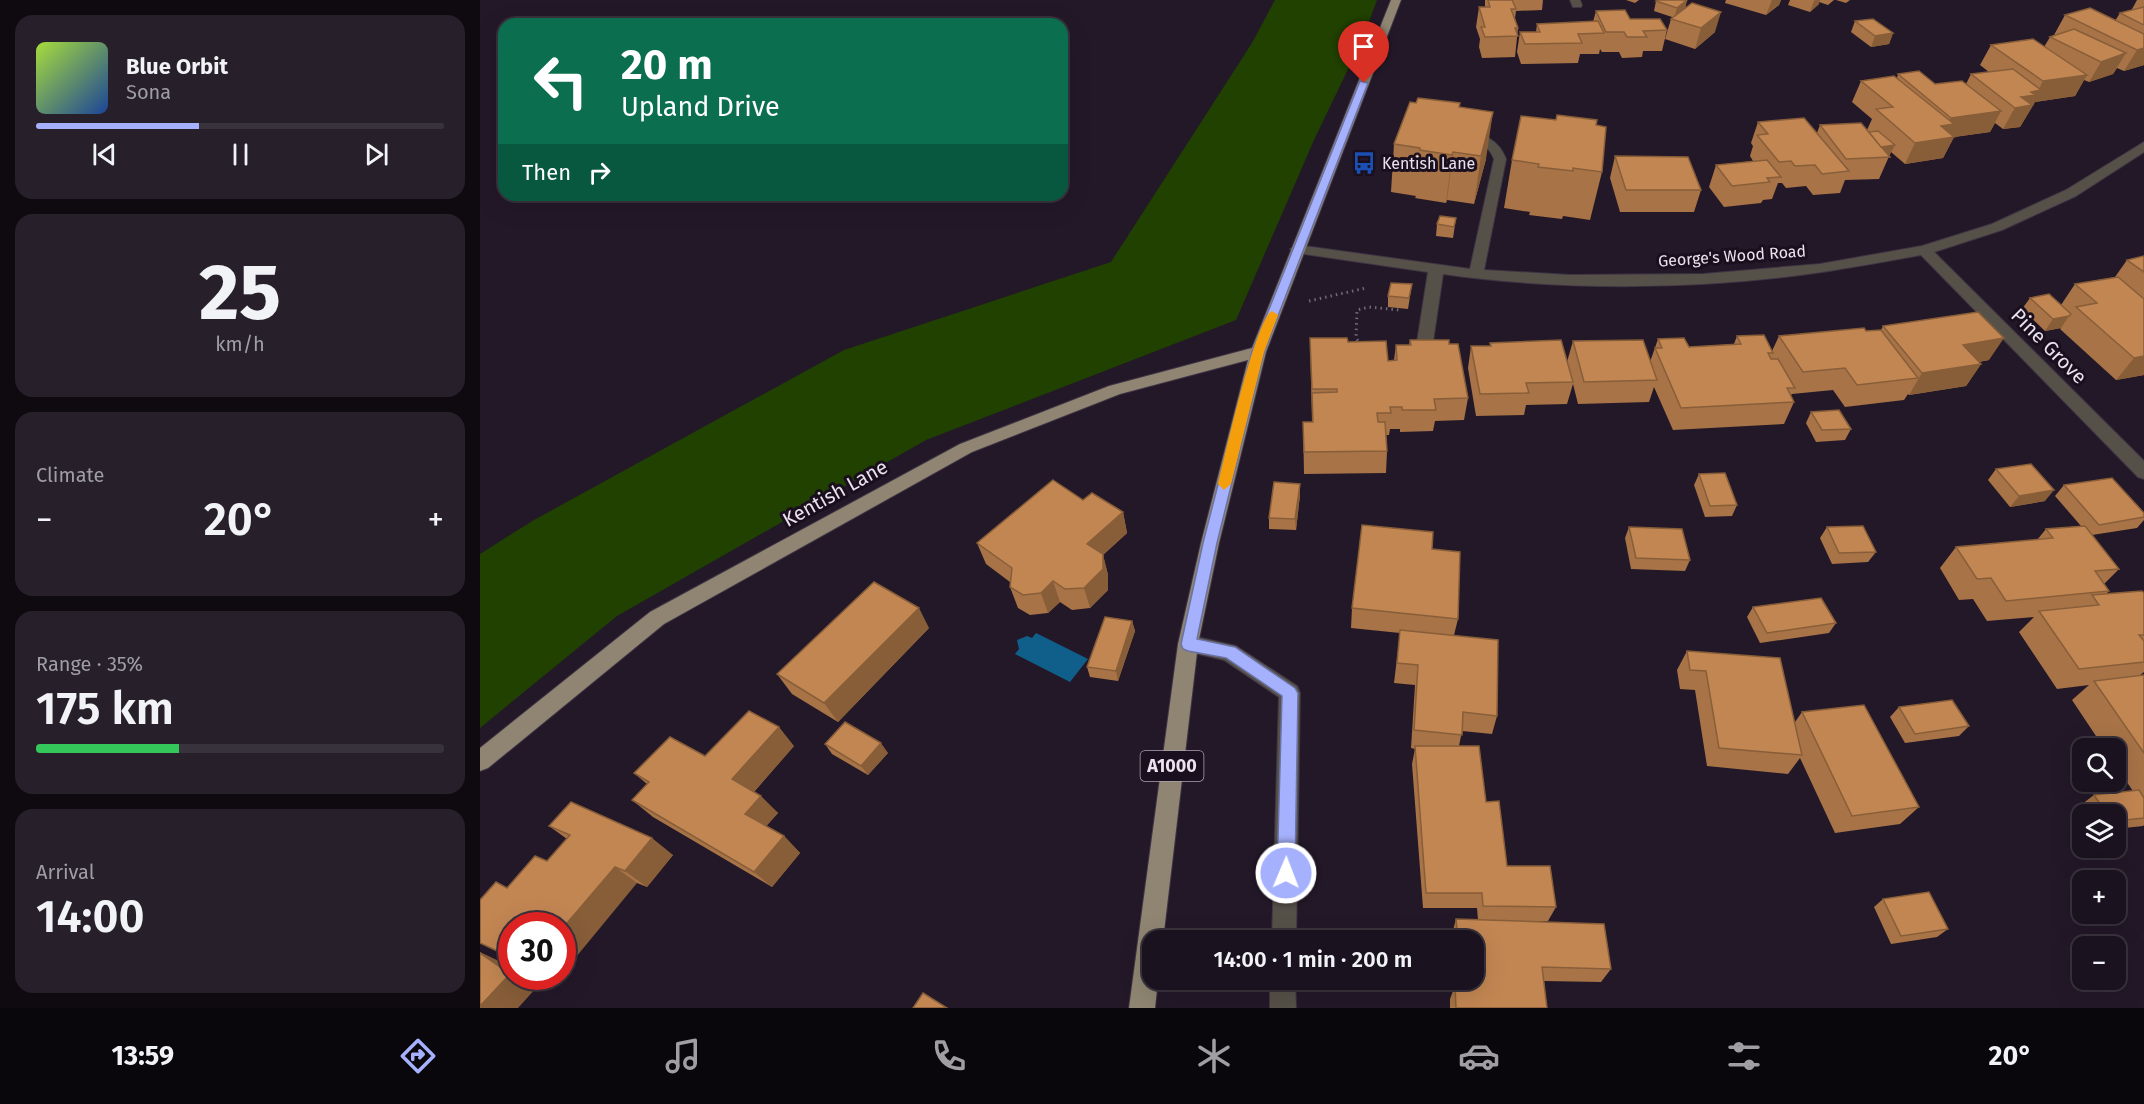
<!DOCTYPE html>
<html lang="en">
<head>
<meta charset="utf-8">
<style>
  :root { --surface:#1a121e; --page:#27202b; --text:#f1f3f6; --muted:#9f9ea4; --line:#38323c; --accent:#a5b1fc }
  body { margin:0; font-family:"Fira Sans",sans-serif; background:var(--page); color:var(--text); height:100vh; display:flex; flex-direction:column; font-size:22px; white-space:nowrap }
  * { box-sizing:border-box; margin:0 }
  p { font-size:20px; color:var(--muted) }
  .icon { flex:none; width:33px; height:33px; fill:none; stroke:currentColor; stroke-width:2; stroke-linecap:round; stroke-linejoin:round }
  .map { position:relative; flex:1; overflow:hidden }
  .details { display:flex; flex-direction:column; gap:15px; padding:15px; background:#0e0a10; width:480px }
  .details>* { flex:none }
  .hud { position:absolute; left:18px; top:18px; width:570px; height:183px; border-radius:18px; box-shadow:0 6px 24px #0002,0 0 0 2px var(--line); background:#0b6e4f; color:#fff; overflow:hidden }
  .buttons { position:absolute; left:1592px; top:738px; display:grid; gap:12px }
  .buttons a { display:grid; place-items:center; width:54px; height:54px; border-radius:12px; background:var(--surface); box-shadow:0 6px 24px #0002,0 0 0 2px var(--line); font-size:30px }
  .speed { position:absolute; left:18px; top:912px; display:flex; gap:12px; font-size:30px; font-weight:700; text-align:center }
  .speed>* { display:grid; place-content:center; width:78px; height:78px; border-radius:50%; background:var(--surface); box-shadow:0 6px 24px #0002,0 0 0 2px var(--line); line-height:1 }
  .speed .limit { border:9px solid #d22; background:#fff; color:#111 }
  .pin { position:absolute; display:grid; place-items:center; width:51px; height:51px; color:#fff; margin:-62px -26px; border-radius:50% 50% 50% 0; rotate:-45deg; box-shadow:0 0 6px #0007 }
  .pin .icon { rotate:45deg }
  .me { position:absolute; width:66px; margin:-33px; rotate:1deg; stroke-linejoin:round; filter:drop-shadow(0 0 4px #0008) }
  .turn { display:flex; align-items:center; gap:21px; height:126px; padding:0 24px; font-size:27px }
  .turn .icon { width:78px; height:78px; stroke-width:2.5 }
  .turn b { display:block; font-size:42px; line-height:51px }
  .then { display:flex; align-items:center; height:57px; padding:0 24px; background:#0003; gap:12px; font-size:22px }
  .big { font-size:45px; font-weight:600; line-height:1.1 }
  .details .widget { flex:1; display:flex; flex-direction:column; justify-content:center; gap:9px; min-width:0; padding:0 21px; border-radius:18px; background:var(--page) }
  .details .dial { align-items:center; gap:0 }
  .dial b { font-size:78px; line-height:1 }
  .song { display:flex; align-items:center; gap:18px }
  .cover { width:72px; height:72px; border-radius:9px; background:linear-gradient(135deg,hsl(80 70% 55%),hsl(220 70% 35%)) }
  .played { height:6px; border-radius:3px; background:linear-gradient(90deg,var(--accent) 40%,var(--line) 40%) }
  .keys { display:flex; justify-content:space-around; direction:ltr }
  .heat { display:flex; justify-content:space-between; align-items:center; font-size:33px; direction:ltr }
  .charge { height:9px; border-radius:4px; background:linear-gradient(90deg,#34c759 35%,var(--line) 0) }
  .trip { position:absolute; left:662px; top:930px; width:342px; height:60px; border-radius:18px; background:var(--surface); box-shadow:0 6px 24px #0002,0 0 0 2px var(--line); font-weight:600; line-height:60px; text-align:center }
  .tab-bar { display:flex; height:96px; justify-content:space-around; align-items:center; background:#0a070c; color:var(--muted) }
  .tab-bar .icon { width:42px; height:42px }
  .tab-bar .active { color:var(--accent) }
  .tab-bar b { font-size:27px; color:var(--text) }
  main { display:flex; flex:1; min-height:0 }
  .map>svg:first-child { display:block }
</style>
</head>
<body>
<main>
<section class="details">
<div class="widget">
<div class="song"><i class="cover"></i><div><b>Blue Orbit</b><p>Sona</p></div></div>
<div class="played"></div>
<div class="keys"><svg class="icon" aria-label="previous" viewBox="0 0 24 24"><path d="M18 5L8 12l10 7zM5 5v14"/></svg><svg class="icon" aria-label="pause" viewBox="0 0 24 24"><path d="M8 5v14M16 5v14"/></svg><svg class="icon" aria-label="next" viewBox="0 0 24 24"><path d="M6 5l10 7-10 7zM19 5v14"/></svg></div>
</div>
<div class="widget dial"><b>25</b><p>km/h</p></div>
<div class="widget"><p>Climate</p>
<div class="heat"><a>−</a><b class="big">20°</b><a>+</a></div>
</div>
<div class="widget"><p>Range · 35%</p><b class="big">175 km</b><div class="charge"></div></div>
<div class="widget"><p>Arrival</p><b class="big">14:00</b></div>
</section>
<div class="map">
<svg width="1664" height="1008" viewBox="0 0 1664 1008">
  <rect width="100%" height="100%" fill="#231828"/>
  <polygon fill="#204100" points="795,0 897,0 883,38 834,140 756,320 446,440 137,616 0,728 0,554 54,520 364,350 631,262 772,43"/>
  <polygon fill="#105f8b" points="556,633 608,659 590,682 535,654 539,649 537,640 547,636 552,638"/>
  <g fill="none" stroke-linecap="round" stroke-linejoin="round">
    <g stroke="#3f3444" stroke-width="2">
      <g id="minor">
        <polygon points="1090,0 1100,0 1102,5 1101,7 1093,7"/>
        <path d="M985 131C1004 134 1019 140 1026 159L1004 270 1090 275 1223 274 1340 264 1442 246 1512 224 1586 190 1664 142V152L1596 196 1522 230 1454 252 1664 461V479L1658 477 1441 255C1408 261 1375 267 1342 272 1223 290 1081 291 963 274L951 355 949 359H937L935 355 948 272 817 253 810 249 817 245 990 269 1014 159C1008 143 996 141 981 138L979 135 981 132Z"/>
        <polygon points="708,635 756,646 817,686 820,693 816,940 792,940 799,697 744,660 701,650 698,644 701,638"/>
        <polygon points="790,980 815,980 816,1008 790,1008"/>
      </g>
    </g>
    <g stroke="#3f3444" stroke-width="2">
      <polygon id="major" points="911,0 921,0 786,352 739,543 718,644 683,940 672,940 672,980 678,980 675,1008 649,1008 698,644 721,543 768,360 640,394 492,452 184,624 8,768 0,771 0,748 170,612 480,444 629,386 772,348"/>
    </g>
    <g stroke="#726876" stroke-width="3" stroke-dasharray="1.5 4" stroke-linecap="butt">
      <polyline points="829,301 886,288"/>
      <polyline points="881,345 876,338 877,310 889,307 919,310"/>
    </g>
    <use href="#minor" fill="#565148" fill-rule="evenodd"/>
    <use href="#major" fill="#8f8572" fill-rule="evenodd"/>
  </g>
  <g fill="#a77347">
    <polygon points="1005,0 1063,0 1062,10 1036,11 1035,18 1038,28 1035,57 1002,58 999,47 1000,39 996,27 999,7 1005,7"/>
    <polygon points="1146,0 1159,0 1155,3"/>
    <polygon points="1207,0 1205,8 1235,32 1215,49 1185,39 1191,19 1192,17 1174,11 1176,1"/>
    <polygon points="1246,0 1301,0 1299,5 1286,15 1245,3"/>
    <polygon points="1310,0 1354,0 1348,5 1339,2 1339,4 1330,12 1308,5"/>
    <polygon points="1356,0 1370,0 1366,3"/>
    <polygon points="1657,0 1664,0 1664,65 1644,71 1637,68 1633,74 1609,82 1604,80 1595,96 1555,102 1540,127 1523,129 1515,123 1510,132 1474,137 1463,158 1425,164 1411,152 1399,179 1365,180 1360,193 1333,195 1326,186 1306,188 1302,183 1298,183 1292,199 1283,200 1281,203 1244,207 1229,187 1236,165 1273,161 1270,156 1273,146 1271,143 1278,122 1337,133 1340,125 1387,130 1392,119 1372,102 1381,81 1417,78 1418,74 1455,84 1486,84 1491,74 1509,72 1500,65 1511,45 1564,47 1570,37 1574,35 1585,15 1635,21 1640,13 1651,11"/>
    <polygon points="1116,11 1150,19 1187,30 1182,51 1163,51 1162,57 1142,58 1139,52 1122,52 1120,49 1119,54 1100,54 1098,63 1041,64 1037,52 1040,32 1056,32 1057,24 1113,22"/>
    <polygon points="1375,21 1413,33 1409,44 1391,47 1371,32"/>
    <polygon points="979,107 1006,159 994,204 967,200 966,203 935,198 936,196 911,192 914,144"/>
    <polygon points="1116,125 1122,172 1110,220 1083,216 1082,219 1049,215 1050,212 1024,208 1032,160"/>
    <polygon points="1135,156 1221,190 1214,212 1140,212 1130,178"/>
    <polygon points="976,218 973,238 956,236 957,224"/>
    <polygon points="1664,256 1664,375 1636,380 1580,329 1581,328 1565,331 1542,309 1550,298 1581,305 1595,284 1635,277 1647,260"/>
    <polygon points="932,284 928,309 908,307 908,296"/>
    <polygon points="1403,326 1509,360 1499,362 1501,364 1486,386 1429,395 1428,394 1424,400 1365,407 1353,390 1312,394 1311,395 1314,402 1304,424 1193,430 1174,387 1169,402 1098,404 1093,384 1087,404 1046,405 1044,415 996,416 988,368 991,346 1010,346 1010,343 1087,362 1093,341 1170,362 1178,339 1209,347 1254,344 1257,336 1292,351 1299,336 1401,330"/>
    <polygon points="830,338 868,342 908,361 914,360 916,345 929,345 930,340 969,344 988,398 984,420 955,421 953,431 920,432 920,429 910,429 909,435 906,435 907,451 906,473 824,474 823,422 832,422"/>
    <polygon points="1331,412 1371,429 1365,440 1336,442 1326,423"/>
    <polygon points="1516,469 1565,501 1530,507 1508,480"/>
    <polygon points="1219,474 1257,505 1252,516 1225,517 1214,485"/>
    <polygon points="820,484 820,495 816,530 789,529 789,518"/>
    <polygon points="1584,485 1664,513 1664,520 1657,528 1612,535 1639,569 1624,584 1629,591 1626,594 1664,593 1664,672 1659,676 1664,675 1664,796 1663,796 1664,798 1664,825 1663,826 1635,829 1635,814 1608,814 1602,804 1614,795 1653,791 1635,765 1635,748 1624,748 1592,700 1609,685 1577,689 1539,632 1554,617 1507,621 1493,599 1479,600 1460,568 1476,547 1557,540 1566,529 1601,526 1575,496"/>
    <polygon points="603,500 643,512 647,533 623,555 628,575 628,590 610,608 592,610 580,602 568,613 550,615 538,608 530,587 530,582 506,564 497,543"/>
    <polygon points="1149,527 1210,560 1205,571 1151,569 1145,538"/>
    <polygon points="1347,527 1396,552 1388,562 1352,564 1340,538"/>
    <polygon points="952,549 978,619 974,635 1017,716 1012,734 982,731 979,746 1006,802 1027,866 1076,907 1068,921 1043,921 1131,969 1121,982 1064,981 1067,1008 970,1008 970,999 975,986 974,980 993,980 993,940 972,940 972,934 976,919 998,920 997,908 943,908 932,764 935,749 931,748 935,685 914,683 920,633 871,628 872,608"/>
    <polygon points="1273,607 1356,623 1349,633 1280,643 1267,617"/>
    <polygon points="652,621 655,631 638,681 610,677 607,667"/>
    <polygon points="449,628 358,722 312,694 297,674"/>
    <polygon points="1207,651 1315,722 1322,712 1439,807 1420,824 1355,833 1320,758 1308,774 1227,766 1215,690 1200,689 1197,670"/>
    <polygon points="1419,707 1489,726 1479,736 1425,743 1410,717"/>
    <polygon points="345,744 408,753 388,775 352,754"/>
    <polygon points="314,746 274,792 298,813 286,826 304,836 320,853 292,887 173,817 152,800 167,784 154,773 225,756"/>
    <polygon points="69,826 193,855 167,887 157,883 27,888 67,861 87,839"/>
    <polygon points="1403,899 1468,929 1457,937 1411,944 1394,907"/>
  </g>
  <g fill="#885e39">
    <polygon points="1207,0 1205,10 1194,18 1197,8"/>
    <polygon points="1292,0 1301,0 1299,5 1286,15"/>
    <polygon points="1335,0 1340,0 1339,4 1330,12 1334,1"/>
    <polygon points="1241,12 1235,32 1215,49 1221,28"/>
    <polygon points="1413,33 1409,44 1391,47 1395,36"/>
    <polygon points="1664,48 1664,65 1644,71 1657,50"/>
    <polygon points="1646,53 1633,74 1609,82 1621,62"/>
    <polygon points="1607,75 1595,96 1555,102 1540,127 1523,129 1541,97 1551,92 1558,91 1563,81"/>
    <polygon points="1521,111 1510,132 1474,137 1463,158 1425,164 1435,143 1461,126 1467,125 1471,118"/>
    <polygon points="1013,112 1006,159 994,204 1001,156"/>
    <polygon points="1415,145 1409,156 1396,148"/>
    <polygon points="973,152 967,200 966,203 972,155"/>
    <polygon points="1589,316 1581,328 1565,331 1573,319"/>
    <polygon points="1524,338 1509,360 1469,367 1483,345"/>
    <polygon points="1664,356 1664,375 1636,380 1654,358"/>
    <polygon points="1501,364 1486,386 1429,395 1442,373"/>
    <polygon points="820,484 820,495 816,530 815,519"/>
    <polygon points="1574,490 1565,501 1530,507 1539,496"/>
    <polygon points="643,512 647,533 623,555 628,575 628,590 610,608 604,588 607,544"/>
    <polygon points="573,581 580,602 568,613 561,593"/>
    <polygon points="439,608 449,628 358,722 344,703"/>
    <polygon points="652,621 655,631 638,681 636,671"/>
    <polygon points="299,727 314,746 269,797 252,779"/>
    <polygon points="401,743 408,753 388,775 381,766"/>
    <polygon points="281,796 298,813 282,831 265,814"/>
    <polygon points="304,836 320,853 292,887 274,872"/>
    <polygon points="172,838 193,855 167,887 145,871"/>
    <polygon points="135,867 157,883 82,974 82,929"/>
    <polygon points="0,952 23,963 32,969 32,976 42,976 57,987 38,1008 0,1008"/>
    <polygon points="67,976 81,976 77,981"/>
  </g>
  <g fill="#c28652" stroke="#885e39" stroke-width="1.5">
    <polygon points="1008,0 1032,0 1036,9 1031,9 1038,28 1035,28 1038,36 1005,37 1001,27 1005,27 999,7 1010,7"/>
    <polygon points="1178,0 1207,0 1197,8 1176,1"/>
    <polygon points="1212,3 1241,12 1221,28 1191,19"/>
    <polygon points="1664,7 1664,25 1640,13"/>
    <polygon points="1610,8 1664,34 1664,48 1657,50 1585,15"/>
    <polygon points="1145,10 1150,19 1180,19 1187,30 1163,31 1167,37 1147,37 1144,32 1126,32 1116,11"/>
    <polygon points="1393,19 1413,33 1395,36 1375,21"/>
    <polygon points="1118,21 1124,33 1098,34 1102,43 1045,44 1040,32 1060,32 1057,24"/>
    <polygon points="1594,29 1646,53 1621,62 1570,37"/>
    <polygon points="1553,39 1607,75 1563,81 1511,45"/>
    <polygon points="1533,69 1561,90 1551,92 1556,95 1541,97 1552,105 1535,108 1491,74"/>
    <polygon points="1439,71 1455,84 1482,81 1521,111 1471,118 1418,74"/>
    <polygon points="1414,76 1474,124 1461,126 1474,137 1435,143 1396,109 1413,107 1381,81"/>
    <polygon points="938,98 980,103 979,107 1013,112 1001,156 973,152 972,155 940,150 940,148 914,144 930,102 936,103"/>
    <polygon points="1077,115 1117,120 1116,125 1126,127 1122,172 1093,168 1093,171 1058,167 1059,164 1032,160 1041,116 1076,120"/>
    <polygon points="1324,118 1369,171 1342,174 1335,165 1315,166 1311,161 1299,162 1277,135 1288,134 1278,122"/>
    <polygon points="1381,123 1410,157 1366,159 1340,125"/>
    <polygon points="1398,131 1415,145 1401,147 1389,132"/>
    <polygon points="1135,156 1208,157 1221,190 1146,190"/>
    <polygon points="1287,160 1301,177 1287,178 1290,182 1252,186 1236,165"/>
    <polygon points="960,216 976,218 974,227 957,224"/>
    <polygon points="1664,256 1664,272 1647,260"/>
    <polygon points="1638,277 1664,299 1664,356 1654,358 1596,307 1617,303 1595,284"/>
    <polygon points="911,283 932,284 929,298 908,296"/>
    <polygon points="1569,294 1591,314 1589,316 1573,319 1550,298"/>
    <polygon points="1498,312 1524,338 1483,345 1501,364 1442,373 1403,326"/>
    <polygon points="1384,328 1386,331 1401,330 1438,378 1377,385 1365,368 1323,372 1299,336"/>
    <polygon points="1284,335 1293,353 1288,353 1291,359 1298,359 1315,388 1307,388 1314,402 1201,408 1175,348 1182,348 1178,339 1204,338 1209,347 1261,344 1257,336"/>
    <polygon points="830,338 867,338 868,342 906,341 908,361 917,360 916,345 931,345 930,340 969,340 969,344 978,344 988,398 954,399 956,410 922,410 922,407 910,407 911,413 897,413 898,422 905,422 907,451 824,452 823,422 833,422 832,393 857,392 857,389 832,389"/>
    <polygon points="1081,340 1093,382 1046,383 1049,393 1000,394 991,346 1011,346 1010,343"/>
    <polygon points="1163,340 1177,380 1104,382 1093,341"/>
    <polygon points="1359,410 1371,429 1342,430 1331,412"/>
    <polygon points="1551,464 1574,490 1539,496 1516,469"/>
    <polygon points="1245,473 1257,505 1230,506 1219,474"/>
    <polygon points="1632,478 1664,513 1664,517 1619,525 1584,485"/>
    <polygon points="573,480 603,500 612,493 643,512 607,544 623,554 623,569 604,588 585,589 573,581 561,593 543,595 530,587 532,568 497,543"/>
    <polygon points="794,482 820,484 815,519 789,518"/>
    <polygon points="882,525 953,532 952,549 980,552 978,619 872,608"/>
    <polygon points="1383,526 1396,552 1359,553 1347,527"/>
    <polygon points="1605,526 1639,569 1615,571 1629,591 1526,601 1511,578 1497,579 1476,547 1573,538 1566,529"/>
    <polygon points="1149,527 1202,529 1210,560 1156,558"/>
    <polygon points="394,582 439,608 344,703 297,674"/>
    <polygon points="1662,591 1664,593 1664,635 1659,635 1664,641 1664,662 1599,669 1559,611 1619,605 1612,595"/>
    <polygon points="1341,598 1356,623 1287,633 1273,607"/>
    <polygon points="625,617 652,621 636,671 607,667"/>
    <polygon points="920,630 1018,640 1017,716 983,712 982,735 934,730 938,665 917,663"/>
    <polygon points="1207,651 1300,658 1322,755 1239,748 1226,671 1210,670"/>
    <polygon points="1664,675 1664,753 1614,681"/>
    <polygon points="1472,700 1489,726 1435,734 1419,707"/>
    <polygon points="1384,705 1439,807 1372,816 1322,712"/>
    <polygon points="269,711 299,727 252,779 281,796 265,814 304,836 274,872 152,800 169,782 154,773 190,737 225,756"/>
    <polygon points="365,722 401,743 381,766 345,744"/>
    <polygon points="935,746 999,746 1006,802 1019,801 1027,866 1070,866 1076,907 1003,906 1002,893 946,893"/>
    <polygon points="1659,790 1664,798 1664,818 1635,821 1635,814 1627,814 1614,795"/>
    <polygon points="91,802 172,838 145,871 135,867 82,929 82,926 32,926 32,958 0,943 0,900 16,882 27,888 55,856 67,861 90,835 69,826"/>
    <polygon points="1449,892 1468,929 1421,936 1403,899"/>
    <polygon points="976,919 1124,924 1131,969 1062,967 1067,1008 976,1008 975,986 980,986 980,980 993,980 993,940 978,940"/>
    <polygon points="0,953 30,974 0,1006"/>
    <polygon points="443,993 467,1008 433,1008"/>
  </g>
  <polygon fill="#a5b1fc" stroke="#6b73a4" stroke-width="1.5" points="880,81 888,83 784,352 737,543 717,639 755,647 815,688 818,693 815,873 812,879 806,882 800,879 797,873 802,696 746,658 708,651 703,649 701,644 723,543 772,352"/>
  <path fill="#f59e0b" d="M792 311 798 315 784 352 751 484 744 490 738 484C744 460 776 317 792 311Z"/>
  <defs>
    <g id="bus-bare" transform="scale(1.8)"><path d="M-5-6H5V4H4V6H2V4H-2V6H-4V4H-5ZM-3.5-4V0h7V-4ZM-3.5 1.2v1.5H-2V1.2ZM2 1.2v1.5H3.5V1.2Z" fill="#1a4fb4" stroke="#1a0f1e" stroke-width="2.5" paint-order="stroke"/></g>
  </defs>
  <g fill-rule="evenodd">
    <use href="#bus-bare" x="884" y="163"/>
  </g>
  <g text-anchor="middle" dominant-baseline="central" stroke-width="6" stroke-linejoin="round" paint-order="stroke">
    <g font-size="16" fill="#eae2ed" stroke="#1a0f1e" text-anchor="start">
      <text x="902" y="163">Kentish Lane</text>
    </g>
    <g font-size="16" fill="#eae2ed" stroke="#1a0f1e">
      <text transform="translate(1252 256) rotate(-4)">George's Wood Road</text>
    </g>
    <rect fill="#1a0f1e" stroke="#aca3af" stroke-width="1.5" x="660.5" y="751" width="63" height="30" rx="4.5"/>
    <g font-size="18" font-weight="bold" fill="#eae2ed">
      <text x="692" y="766">A1000</text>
    </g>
    <g font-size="20" fill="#eae2ed" stroke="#1a0f1e">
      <text transform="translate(1569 346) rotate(45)">Pine Grove</text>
      <text transform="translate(355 493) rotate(-29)">Kentish Lane</text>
    </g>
  </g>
</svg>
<div class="buttons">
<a><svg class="icon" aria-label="search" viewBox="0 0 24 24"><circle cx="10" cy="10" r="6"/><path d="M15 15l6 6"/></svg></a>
<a><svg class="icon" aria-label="layers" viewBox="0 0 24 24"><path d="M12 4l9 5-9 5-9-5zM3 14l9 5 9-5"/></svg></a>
<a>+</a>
<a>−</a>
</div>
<div class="speed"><div class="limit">30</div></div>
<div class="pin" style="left:884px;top:83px;background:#d93025"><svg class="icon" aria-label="arrive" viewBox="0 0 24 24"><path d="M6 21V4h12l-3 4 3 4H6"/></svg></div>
<svg class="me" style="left:806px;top:873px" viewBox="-20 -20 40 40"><circle r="17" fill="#a5b1fc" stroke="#fff" stroke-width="3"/><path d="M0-11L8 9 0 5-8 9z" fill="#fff"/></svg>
<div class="trip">14:00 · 1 min · 200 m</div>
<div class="hud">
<div class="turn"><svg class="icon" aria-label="left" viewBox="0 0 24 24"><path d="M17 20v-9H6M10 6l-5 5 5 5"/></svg><div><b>20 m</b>Upland Drive</div></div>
<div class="then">Then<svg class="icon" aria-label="right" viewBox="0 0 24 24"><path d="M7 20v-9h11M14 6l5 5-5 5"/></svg></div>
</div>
</div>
</main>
<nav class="tab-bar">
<b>13:59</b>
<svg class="icon active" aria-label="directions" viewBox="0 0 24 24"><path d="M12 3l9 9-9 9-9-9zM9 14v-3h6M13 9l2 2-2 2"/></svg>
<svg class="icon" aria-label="music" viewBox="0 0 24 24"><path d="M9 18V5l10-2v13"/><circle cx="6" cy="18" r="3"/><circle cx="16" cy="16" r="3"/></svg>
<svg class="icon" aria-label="phone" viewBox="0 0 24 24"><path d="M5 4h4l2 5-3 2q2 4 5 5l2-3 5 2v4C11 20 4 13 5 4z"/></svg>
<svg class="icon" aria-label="climate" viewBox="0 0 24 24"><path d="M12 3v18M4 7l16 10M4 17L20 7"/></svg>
<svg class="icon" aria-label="car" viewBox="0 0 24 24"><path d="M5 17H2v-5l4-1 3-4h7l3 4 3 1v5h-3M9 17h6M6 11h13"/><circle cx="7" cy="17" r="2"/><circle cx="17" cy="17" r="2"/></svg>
<svg class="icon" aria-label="filters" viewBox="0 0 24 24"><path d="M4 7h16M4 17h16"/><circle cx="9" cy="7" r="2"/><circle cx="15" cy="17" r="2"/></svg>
<b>20°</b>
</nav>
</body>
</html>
